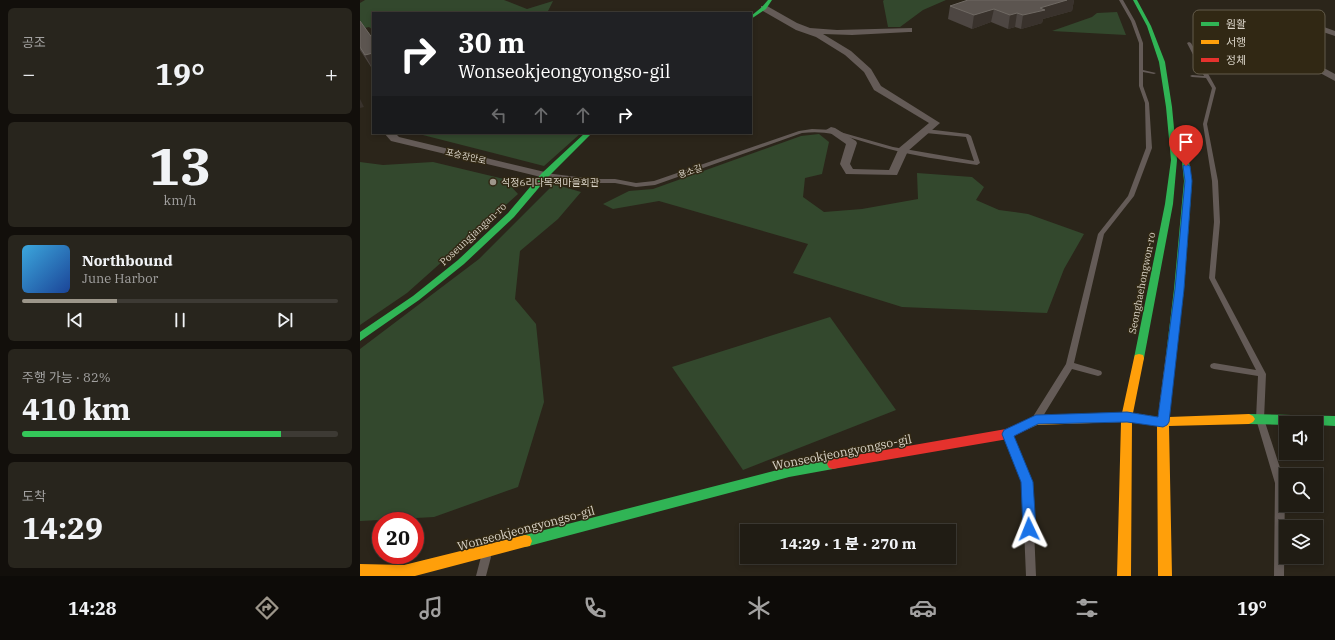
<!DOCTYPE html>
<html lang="ko">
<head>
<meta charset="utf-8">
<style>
  :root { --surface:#201c14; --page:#28251d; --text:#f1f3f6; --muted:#a2a1a0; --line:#3d3a34; --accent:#9c968a }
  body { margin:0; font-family:"IBM Plex Serif","Noto Sans KR",serif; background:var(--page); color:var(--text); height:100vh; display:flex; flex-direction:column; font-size:15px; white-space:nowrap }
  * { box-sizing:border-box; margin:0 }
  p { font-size:13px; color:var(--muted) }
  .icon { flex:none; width:22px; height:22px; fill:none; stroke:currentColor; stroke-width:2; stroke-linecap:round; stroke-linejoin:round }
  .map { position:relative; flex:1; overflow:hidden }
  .details { display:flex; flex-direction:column; gap:8px; padding:8px; background:#120f0b; width:360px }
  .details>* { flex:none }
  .hud { position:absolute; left:12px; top:12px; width:380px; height:122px; border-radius:0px; box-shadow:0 2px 6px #0003,0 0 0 1px var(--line); background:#202124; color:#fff; overflow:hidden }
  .buttons { position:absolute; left:919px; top:416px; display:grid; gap:8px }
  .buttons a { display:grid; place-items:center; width:44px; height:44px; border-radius:0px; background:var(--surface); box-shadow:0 2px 6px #0003,0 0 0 1px var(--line); font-size:20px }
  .speed { position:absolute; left:12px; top:512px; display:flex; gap:8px; font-size:20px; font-weight:700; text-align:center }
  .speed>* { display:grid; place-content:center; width:52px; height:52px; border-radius:50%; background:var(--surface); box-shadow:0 2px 6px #0003,0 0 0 1px var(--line); line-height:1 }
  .speed .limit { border:6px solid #d22; background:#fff; color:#111 }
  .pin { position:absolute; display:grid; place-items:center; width:34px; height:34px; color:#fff; margin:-41px -17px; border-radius:50% 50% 50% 0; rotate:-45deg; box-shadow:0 0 4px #0007 }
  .pin .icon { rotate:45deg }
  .me { position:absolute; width:44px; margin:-22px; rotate:358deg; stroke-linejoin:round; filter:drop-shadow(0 0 3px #0008) }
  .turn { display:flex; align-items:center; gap:14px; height:84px; padding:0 20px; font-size:18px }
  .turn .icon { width:52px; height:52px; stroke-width:2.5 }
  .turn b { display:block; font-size:28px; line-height:34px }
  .lanes { display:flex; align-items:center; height:38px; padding:0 20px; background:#0003; justify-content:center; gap:20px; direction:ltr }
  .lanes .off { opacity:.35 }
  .big { font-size:30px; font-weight:800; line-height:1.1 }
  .details .card { flex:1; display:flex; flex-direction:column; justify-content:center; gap:6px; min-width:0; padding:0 14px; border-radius:6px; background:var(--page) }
  .details .dial { align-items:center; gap:0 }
  .dial b { font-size:52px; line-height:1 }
  .song { display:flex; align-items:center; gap:12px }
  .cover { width:48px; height:48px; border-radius:6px; background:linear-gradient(135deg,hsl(200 70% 55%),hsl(220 70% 35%)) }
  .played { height:4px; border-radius:2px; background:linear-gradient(90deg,var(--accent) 30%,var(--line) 30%) }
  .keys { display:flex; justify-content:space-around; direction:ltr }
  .heat { display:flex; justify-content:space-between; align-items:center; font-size:22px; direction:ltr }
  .charge { height:6px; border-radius:3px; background:linear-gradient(90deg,#34c759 82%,var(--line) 0) }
  .trip { position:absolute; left:380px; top:524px; width:216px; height:40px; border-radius:0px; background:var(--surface); box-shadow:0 2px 6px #0003,0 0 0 1px var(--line); font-weight:800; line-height:40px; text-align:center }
  .tab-bar { display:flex; height:64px; justify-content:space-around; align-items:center; background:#0d0b08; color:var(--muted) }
  .tab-bar .icon { width:28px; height:28px }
  .tab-bar .active { color:var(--accent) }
  .tab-bar b { font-size:18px; color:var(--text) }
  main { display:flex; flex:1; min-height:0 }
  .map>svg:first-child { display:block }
</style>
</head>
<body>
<main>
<section class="details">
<div class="card"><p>공조</p>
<div class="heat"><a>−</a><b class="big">19°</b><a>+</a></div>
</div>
<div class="card dial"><b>13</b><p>km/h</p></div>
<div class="card">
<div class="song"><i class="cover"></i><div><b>Northbound</b><p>June Harbor</p></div></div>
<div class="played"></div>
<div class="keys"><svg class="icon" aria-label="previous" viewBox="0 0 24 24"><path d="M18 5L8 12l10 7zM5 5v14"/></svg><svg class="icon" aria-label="pause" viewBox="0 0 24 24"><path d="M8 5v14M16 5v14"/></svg><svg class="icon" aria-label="next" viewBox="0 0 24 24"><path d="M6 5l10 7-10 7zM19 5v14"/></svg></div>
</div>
<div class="card"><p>주행 가능 · 82%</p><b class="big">410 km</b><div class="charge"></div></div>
<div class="card"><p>도착</p><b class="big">14:29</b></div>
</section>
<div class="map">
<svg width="975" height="576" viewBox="0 0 975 576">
  <rect width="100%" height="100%" fill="#2b251a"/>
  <g fill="#33482d">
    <polygon points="5,0 144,0 167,9 193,1 187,13 13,13 13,30 9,27 0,29 0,3"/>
    <polygon points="524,0 586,0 563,10 540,27 528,27 523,1"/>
    <polygon points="757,12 766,35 692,31 732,17 737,13"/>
    <polygon points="55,133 221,133 184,166"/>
    <polygon points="459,134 469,142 462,174 445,178 443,197 464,212 502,209 558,199 557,173 612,177 624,187 616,200 639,210 668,214 724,234 704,269 687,313 542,307 433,273 448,244 299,201 253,209 243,204 269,191 293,189 441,136"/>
    <polygon points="0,162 23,165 73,162 144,179 158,194 47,293 0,325"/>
    <polygon points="194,184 221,192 198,219 160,251 155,299 176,324 184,402 158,487 74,517 0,521 0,349 119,259"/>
    <polygon points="470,317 536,410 383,470 312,367"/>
  </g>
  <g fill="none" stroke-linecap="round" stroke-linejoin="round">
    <g fill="#645b57" fill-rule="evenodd">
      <polygon points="759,0 763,0 775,21 783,43 783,70 796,73 794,74 783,72 783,86 789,103 792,148 774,196 744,234 714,363 741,371 742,373 741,375 738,376 712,369 680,421 677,422 674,421 673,418 674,415 706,364 738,234 768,196 786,148 785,103 779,86 779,43 771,21"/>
      <polygon points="829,42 831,43 856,88 847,124 858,181 860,222 855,278 906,374 904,419 925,483 924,576 914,576 915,483 896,419 898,376 854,369 851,368 850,366 851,364 854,363 896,370 849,278 854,222 852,181 843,124 852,88 846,78 832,77 830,76 832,75 844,76 827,43"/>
      <path d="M452 129 473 130 533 147 614 161 606 137 566 133 563 131 566 129 608 134 611 136 620 163 617 165 610 164C583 160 555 156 529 149 498 141 474 129 442 133L295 185 276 187 255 183H234L185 177 182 175 185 173 234 179H255L276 183 294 181 439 131Z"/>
      <polygon points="649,432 652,433 653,436 672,482 676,576 666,576 662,482 645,436 646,433"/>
      <polygon points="126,552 130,553 131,557 126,576 116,576 122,553"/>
    </g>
    <g fill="#645b57" fill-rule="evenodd">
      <polygon points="401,6 407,6 437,23 450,28 477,30 552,28 552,32 549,32 492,35 463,34 491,51 511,69 521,86 580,123 548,151 537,175 486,174 480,164 486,144 466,130 471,127 475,128 496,141 497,143 490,164 493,169 529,170 539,148 569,123 514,90 504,72 485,55 456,37 436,30 401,10"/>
      <polygon points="933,18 939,18 975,31 975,36 933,22"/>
      <polygon points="897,35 903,35 975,74 975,81 897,39"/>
      <polygon points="24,133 35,133 39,137 189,173 191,175 185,178 31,141"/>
    </g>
    <g fill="#30b455" fill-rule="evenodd">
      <polygon points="408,0 412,0 406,9 391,19 391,16 402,7"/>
      <polygon points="773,0 777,0 791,26 805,62 812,107 817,160 813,204 784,358 783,361 779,362 775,361 774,358 805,204 811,160 806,107 799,62 787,26"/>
      <polygon points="225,133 232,133 188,177 154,217 104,264 59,300 0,341 0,332 53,296 98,260 148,213 182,173"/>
      <polygon points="823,140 826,142 832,181 824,289 816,355 815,358 807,358 806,355 814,289 824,181 820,142"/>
      <polygon points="889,414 975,416 975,426 956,425 956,423 926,423 926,425 889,424 885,422 883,419 885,416"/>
      <polygon points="473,459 477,460 479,464 477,468 473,469 429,477 165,547 160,546 158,541 160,536 165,535 429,467"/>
    </g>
    <g fill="#ff9f0a" fill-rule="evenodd">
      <polygon points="811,351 815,352 816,355 809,417 889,414 893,416 895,419 893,422 889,424 809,426 812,576 798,576 797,426 772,422 771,576 757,576 761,422 677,425 666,430 662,428 660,425 662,422 676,415 762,413 774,358 775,355 779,354 783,355 784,358 773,413 798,417 806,355 807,352"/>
      <polygon points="165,535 170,536 172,541 170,546 165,547 55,576 0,576 0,564 44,565"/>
    </g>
    <polygon fill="#e5322d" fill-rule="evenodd" points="666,420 670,422 672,425 670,428 648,439 473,469 469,468 467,464 469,460 473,459 646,429"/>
  </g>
  <g fill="#4d4642">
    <polygon points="608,0 714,0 712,11 683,19 682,23 661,29 655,27 648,29 631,22 612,29 588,19 590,6"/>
    <polygon points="0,21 13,39 13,70 0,50"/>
  </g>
  <g fill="#39322c">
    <polygon points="706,0 714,0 712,11 683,19 682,23 661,29 663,15 680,8"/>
    <polygon points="634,9 631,22 612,29 614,15"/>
    <polygon points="657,13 655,27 648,29 650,15"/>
    <polygon points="13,53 13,69 5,55"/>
    <polygon points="0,99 4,107 0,108"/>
  </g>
  <g fill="#5c5550" stroke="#6f6963">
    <polygon points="608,0 707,0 680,8 685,10 663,15 657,13 650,15 634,9 614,15 590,6"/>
    <polygon points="0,21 13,39 13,53 5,55 0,47"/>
  </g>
  <polygon fill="#1a73e8" stroke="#114b97" points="826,164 830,166 832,181 824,289 809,422 807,425 803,427 767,422 678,424 654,436 673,482 676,529 674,534 669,536 665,534 663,529 661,482 642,434 644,430 676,415 767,412 798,417 815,289 825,181 823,166"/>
  <circle fill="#9c968a" stroke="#312814" stroke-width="1.5" cx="133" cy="182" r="4"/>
  <g text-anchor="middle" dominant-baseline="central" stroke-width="3" stroke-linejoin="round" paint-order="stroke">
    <g font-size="9" fill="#d9d3c7" stroke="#312814">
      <text transform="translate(106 156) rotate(13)">포승장안로</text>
      <text transform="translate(330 171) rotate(-19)">용소길</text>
    </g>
    <g font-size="10" fill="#d9d3c7" stroke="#312814" text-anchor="start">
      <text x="141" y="182">석정6리다목적마을회관</text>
    </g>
    <g font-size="10" fill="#d9d3c7" stroke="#312814">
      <text transform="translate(113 234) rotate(-43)">Poseungjangan-ro</text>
      <text transform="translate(782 283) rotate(-79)">Seonghaehongwon-ro</text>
    </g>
    <g font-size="12" fill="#d9d3c7" stroke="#312814">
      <text transform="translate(482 452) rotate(-11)">Wonseokjeongyongso-gil</text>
      <text transform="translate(166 528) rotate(-15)">Wonseokjeongyongso-gil</text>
    </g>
  </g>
  <rect x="833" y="10" width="132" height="64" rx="6" fill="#312814" stroke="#635b4a" stroke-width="1"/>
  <rect x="841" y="22" width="18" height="4" fill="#30b455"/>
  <rect x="841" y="40" width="18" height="4" fill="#ff9f0a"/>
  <rect x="841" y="58" width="18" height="4" fill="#e5322d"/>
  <g font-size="11" fill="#d9d3c7">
    <text x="866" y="28">원활</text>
    <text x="866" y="46">서행</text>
    <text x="866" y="64">정체</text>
  </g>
</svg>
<div class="buttons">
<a><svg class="icon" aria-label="sound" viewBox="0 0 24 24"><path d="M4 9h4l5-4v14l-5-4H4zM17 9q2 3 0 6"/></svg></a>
<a><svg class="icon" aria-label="search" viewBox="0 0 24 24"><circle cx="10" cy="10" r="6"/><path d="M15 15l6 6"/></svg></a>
<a><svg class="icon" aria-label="layers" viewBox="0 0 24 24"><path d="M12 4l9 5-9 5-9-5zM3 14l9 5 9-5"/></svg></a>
</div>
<div class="speed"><div class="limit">20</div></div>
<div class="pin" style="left:826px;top:166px;background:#d93025"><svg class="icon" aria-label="arrive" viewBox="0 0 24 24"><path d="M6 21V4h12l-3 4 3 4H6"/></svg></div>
<svg class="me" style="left:669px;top:529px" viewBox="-20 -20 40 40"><path d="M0-17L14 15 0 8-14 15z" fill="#1a73e8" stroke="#fff" stroke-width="4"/></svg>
<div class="trip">14:29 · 1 분 · 270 m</div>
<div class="hud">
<div class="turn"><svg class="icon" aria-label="right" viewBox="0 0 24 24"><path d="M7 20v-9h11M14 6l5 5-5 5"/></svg><div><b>30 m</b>Wonseokjeongyongso-gil</div></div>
<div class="lanes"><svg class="icon off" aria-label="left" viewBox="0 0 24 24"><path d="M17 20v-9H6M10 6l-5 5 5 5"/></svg><svg class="icon off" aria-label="ahead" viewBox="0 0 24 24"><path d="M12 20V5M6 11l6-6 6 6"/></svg><svg class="icon off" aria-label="ahead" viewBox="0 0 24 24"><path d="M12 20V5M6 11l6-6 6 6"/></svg><svg class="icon" aria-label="right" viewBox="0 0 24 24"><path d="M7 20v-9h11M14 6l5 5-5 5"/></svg></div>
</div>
</div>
</main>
<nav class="tab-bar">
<b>14:28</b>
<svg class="icon active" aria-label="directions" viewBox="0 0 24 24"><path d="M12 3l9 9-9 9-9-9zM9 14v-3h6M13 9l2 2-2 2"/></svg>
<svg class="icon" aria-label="music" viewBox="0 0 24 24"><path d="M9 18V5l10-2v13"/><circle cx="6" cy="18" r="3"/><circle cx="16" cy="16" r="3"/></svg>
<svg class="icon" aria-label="phone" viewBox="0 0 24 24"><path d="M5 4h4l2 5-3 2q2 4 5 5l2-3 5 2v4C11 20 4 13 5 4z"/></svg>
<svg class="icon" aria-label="climate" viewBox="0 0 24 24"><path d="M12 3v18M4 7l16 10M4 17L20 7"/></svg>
<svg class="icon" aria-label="car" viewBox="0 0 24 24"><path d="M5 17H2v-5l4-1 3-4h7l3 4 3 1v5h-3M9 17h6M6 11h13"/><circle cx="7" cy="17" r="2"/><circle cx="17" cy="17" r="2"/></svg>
<svg class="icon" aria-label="filters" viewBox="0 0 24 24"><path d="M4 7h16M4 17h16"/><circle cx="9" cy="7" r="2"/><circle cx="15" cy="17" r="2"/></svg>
<b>19°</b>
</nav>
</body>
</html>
